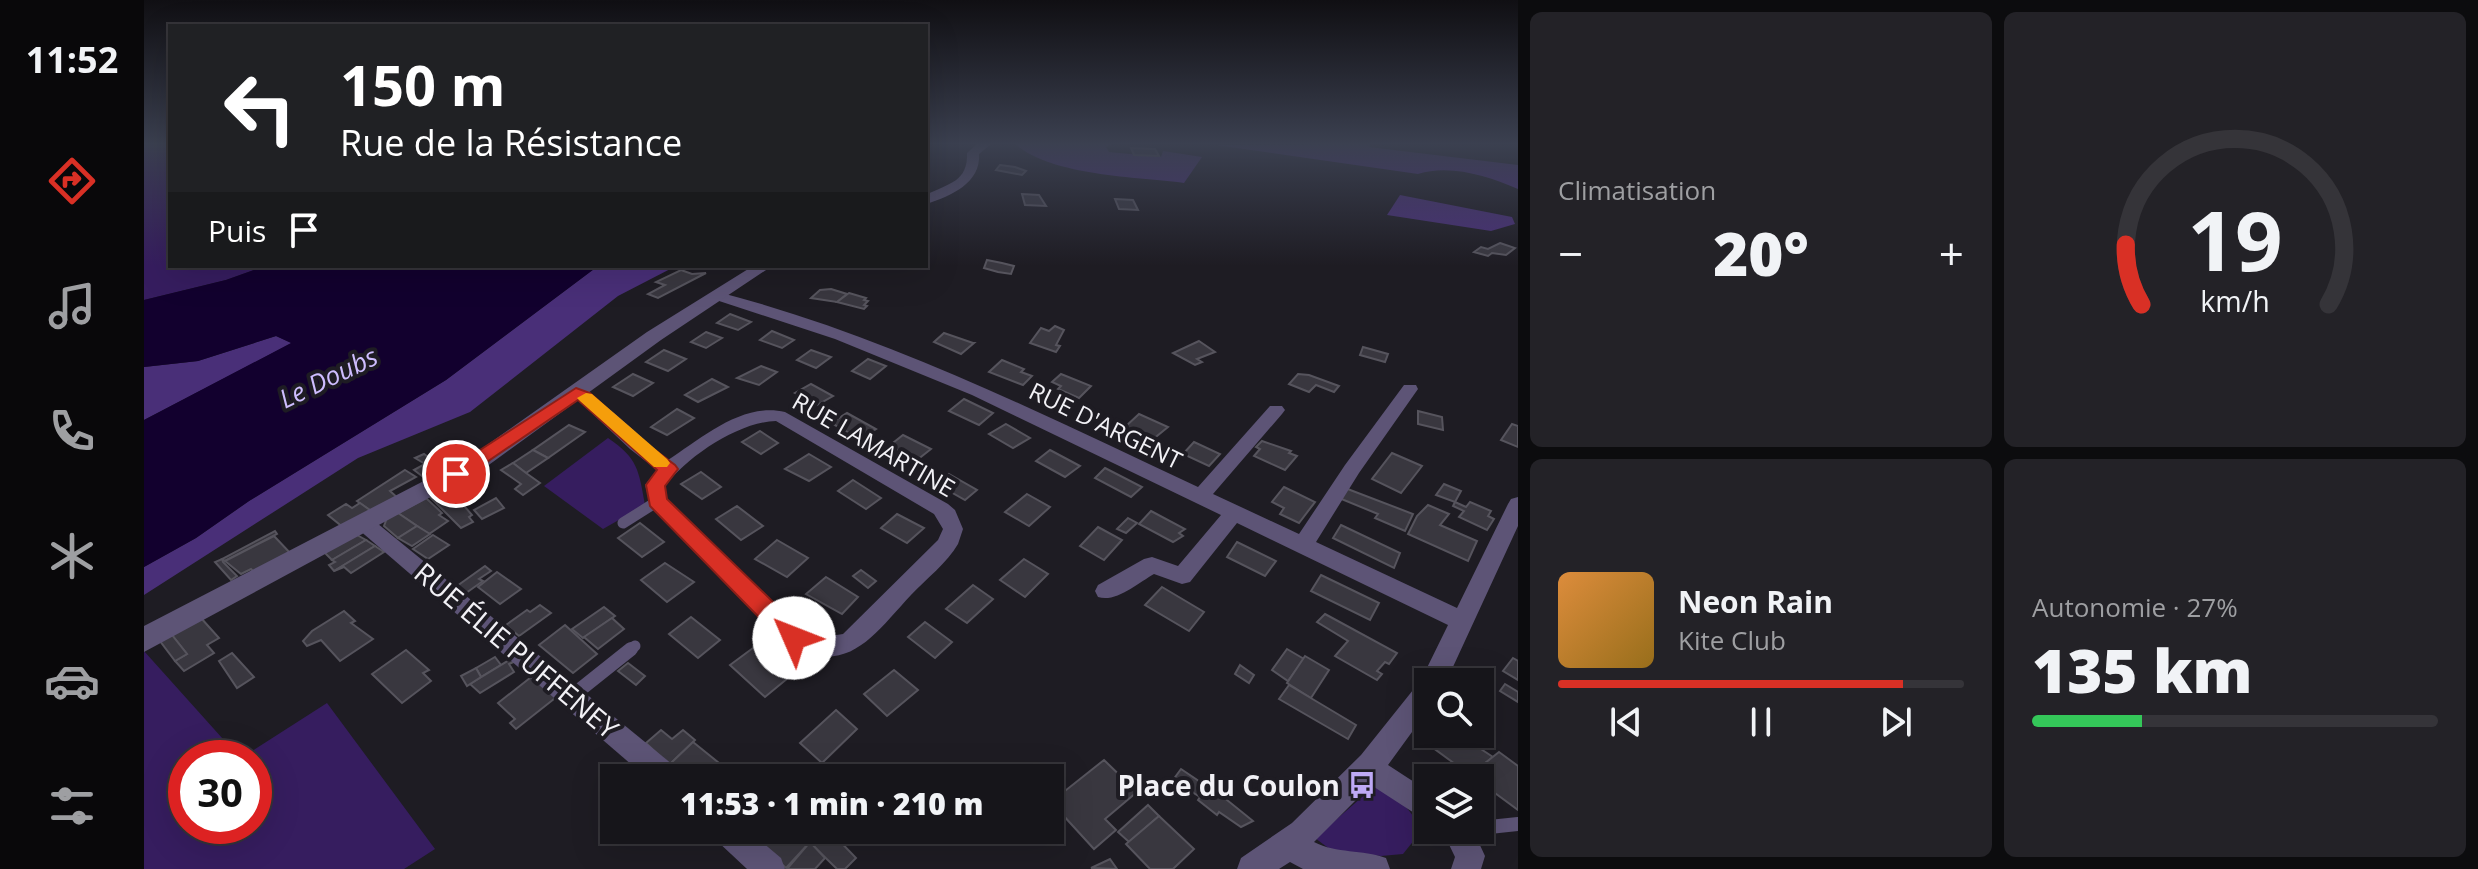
<!DOCTYPE html>
<html lang="fr">
<head>
<meta charset="utf-8">
<style>
  :root { --surface:#16151a; --page:#232227; --text:#f1f3f6; --muted:#9e9fa2; --line:#353439; --accent:#d93025 }
  body { margin:0; font-family:"Open Sans",sans-serif; background:var(--page); color:var(--text); height:100vh; display:flex; flex-direction:column; font-size:30px; white-space:nowrap }
  * { box-sizing:border-box; margin:0 }
  p { font-size:26px; color:var(--muted) }
  .icon { flex:none; width:44px; height:44px; fill:none; stroke:currentColor; stroke-width:2; stroke-linecap:round; stroke-linejoin:round }
  .map { position:relative; flex:1; overflow:hidden }
  .details { display:flex; flex-direction:column; gap:12px; padding:12px; background:#0c0c0e; width:960px }
  .details>* { flex:none }
  .top-card { position:absolute; left:24px; top:24px; width:760px; height:244px; border-radius:0px; box-shadow:0 8px 32px #0002,0 0 0 2px var(--line); background:#202124; color:#fff; overflow:hidden }
  .fabs { position:absolute; left:1270px; top:668px; display:grid; gap:16px }
  .fabs a { display:grid; place-items:center; width:80px; height:80px; border-radius:0px; background:var(--surface); box-shadow:0 8px 32px #0002,0 0 0 2px var(--line); font-size:40px }
  .speed { position:absolute; left:24px; top:740px; display:flex; gap:16px; font-size:40px; font-weight:700; text-align:center }
  .speed>* { display:grid; place-content:center; width:104px; height:104px; border-radius:50%; background:var(--surface); box-shadow:0 8px 32px #0002,0 0 0 2px var(--line); line-height:1 }
  .speed .limit { border:12px solid #d22; background:#fff; color:#111 }
  .pin { position:absolute; display:grid; place-items:center; width:68px; height:68px; color:#fff; margin:-34px; border:4px solid #fff; border-radius:50%; box-shadow:0 2px 8px #0007 }
  .me { position:absolute; width:88px; margin:-44px; rotate:314deg; stroke-linejoin:round; filter:drop-shadow(0 0 6px #0008) }
  .turn { display:flex; align-items:center; gap:28px; height:168px; padding:0 40px; font-size:36px }
  .turn .icon { width:104px; height:104px; stroke-width:2.5 }
  .turn b { display:block; font-size:56px; line-height:68px }
  .then { display:flex; align-items:center; height:76px; padding:0 40px; background:#0003; gap:16px; font-size:30px }
  .big { font-size:60px; font-weight:800; line-height:1.1 }
  .details .card { flex:1; display:flex; flex-direction:column; justify-content:center; gap:12px; min-width:0; padding:0 28px; border-radius:12px; background:var(--page) }
  .details .dial { align-items:center; gap:0 }
  .dial svg { height:208px; overflow:visible; fill:none; stroke:var(--line); stroke-width:7; stroke-linecap:round; text-anchor:middle }
  .dial text { fill:var(--text); stroke:none }
  .song { display:flex; align-items:center; gap:24px }
  .cover { width:96px; height:96px; border-radius:12px; background:linear-gradient(135deg,hsl(30 70% 55%),hsl(40 70% 35%)) }
  .played { height:8px; border-radius:4px; background:linear-gradient(90deg,var(--accent) 85%,var(--line) 85%) }
  .keys { display:flex; justify-content:space-around; direction:ltr }
  .heat { display:flex; justify-content:space-between; align-items:center; font-size:44px; direction:ltr }
  .charge { height:12px; border-radius:6px; background:linear-gradient(90deg,#34c759 27%,var(--line) 0) }
  .details .tiles { flex:1; display:grid; gap:12px; grid-template-columns:repeat(2,1fr) }
  .trip { position:absolute; left:456px; top:764px; width:464px; height:80px; border-radius:0px; background:var(--surface); box-shadow:0 8px 32px #0002,0 0 0 2px var(--line); font-weight:800; line-height:80px; text-align:center }
  main { display:flex; flex:1; min-height:0 }
  .tab-bar { display:flex; flex-direction:column; width:144px; justify-content:space-around; align-items:center; background:#09080a; color:var(--muted) }
  .tab-bar .icon { width:56px; height:56px }
  .tab-bar .active { color:var(--accent) }
  .tab-bar b { font-size:36px; color:var(--text) }
  .map>svg:first-child { display:block }
</style>
</head>
<body>
<main>
<nav class="tab-bar">
<b>11:52</b>
<svg class="icon active" aria-label="directions" viewBox="0 0 24 24"><path d="M12 3l9 9-9 9-9-9zM9 14v-3h6M13 9l2 2-2 2"/></svg>
<svg class="icon" aria-label="music" viewBox="0 0 24 24"><path d="M9 18V5l10-2v13"/><circle cx="6" cy="18" r="3"/><circle cx="16" cy="16" r="3"/></svg>
<svg class="icon" aria-label="phone" viewBox="0 0 24 24"><path d="M5 4h4l2 5-3 2q2 4 5 5l2-3 5 2v4C11 20 4 13 5 4z"/></svg>
<svg class="icon" aria-label="climate" viewBox="0 0 24 24"><path d="M12 3v18M4 7l16 10M4 17L20 7"/></svg>
<svg class="icon" aria-label="car" viewBox="0 0 24 24"><path d="M5 17H2v-5l4-1 3-4h7l3 4 3 1v5h-3M9 17h6M6 11h13"/><circle cx="7" cy="17" r="2"/><circle cx="17" cy="17" r="2"/></svg>
<svg class="icon" aria-label="filters" viewBox="0 0 24 24"><path d="M4 7h16M4 17h16"/><circle cx="9" cy="7" r="2"/><circle cx="15" cy="17" r="2"/></svg>
</nav>
<div class="map">
<svg width="1374" height="869" viewBox="0 0 1374 869">
  <rect width="100%" height="100%" fill="#1e1c23"/>
  <g fill="#361d5f">
    <polygon points="0,144 26,144 26,266 121,266 82,280 0,300"/>
    <path d="M464 438C494 458 495 471 501 505L459 529 400 486Z"/>
    <polygon points="0,651 96,758 42,758 42,826 110,826 110,758 97,758 183,703 291,849 260,869 0,869"/>
    <path d="M1233 784C1251 798 1273 810 1275 834L1259 854 1237 856 1187 850 1171 838Z"/>
  </g>
  <g fill="#492f78">
    <path d="M871 144H968L962 147 965 152 1017 157 1019 151 1058 157 1040 183C993 177 907 176 871 144Z"/>
    <path d="M1226 144 1225 147 1374 165V189C1344 176 1306 164 1274 174L1072 145Z"/>
    <polygon points="1256,195 1368,217 1371,224 1347,231 1243,215"/>
    <polygon points="454,266 532,266 474,296 326,412 214,458 0,595 0,567 52,538 105,501 302,380"/>
    <polygon points="132,336 148,343 0,420 0,367 54,361"/>
  </g>
  <polygon fill="#12002e" points="121,266 454,266 302,380 105,501 52,538 0,567 0,420 147,343 132,336 54,361 0,367 0,300 82,280"/>
  <g fill="#39373f" stroke="#56545d" stroke-width="2">
    <polygon points="987,148 1011,149 1015,156 990,155"/>
    <polygon points="856,165 871,167 882,171 878,175 852,170"/>
    <polygon points="878,194 895,195 902,206 881,205"/>
    <polygon points="971,199 989,200 994,210 975,209"/>
    <polygon points="1356,243 1371,248 1362,255 1348,253 1344,256 1330,252 1337,247 1344,249"/>
    <polygon points="843,260 858,263 870,266 867,274 854,272 840,268"/>
    <polygon points="537,270 548,274 562,273 514,298 504,294 521,285 512,282"/>
    <polygon points="687,289 703,294 693,302 667,298 676,290"/>
    <polygon points="705,293 722,298 720,300 724,301 720,305 723,306 720,309 693,302"/>
    <polygon points="586,314 607,322 594,330 573,323"/>
    <polygon points="911,326 920,330 912,345 916,346 912,352 886,343 897,328 905,331"/>
    <polygon points="628,331 650,340 638,348 616,340"/>
    <polygon points="562,332 578,338 562,348 547,342"/>
    <polygon points="800,333 829,343 830,343 817,354 790,342"/>
    <polygon points="1055,341 1071,352 1053,359 1058,362 1051,365 1029,353"/>
    <polygon points="1219,347 1244,354 1241,362 1216,355"/>
    <polygon points="520,350 542,359 524,371 502,362"/>
    <polygon points="667,350 687,357 672,368 653,360"/>
    <polygon points="724,359 742,366 726,379 708,371"/>
    <polygon points="858,360 880,369 877,372 888,376 879,385 845,372"/>
    <polygon points="617,366 633,372 615,385 593,378"/>
    <polygon points="489,374 509,383 489,396 469,387"/>
    <polygon points="917,374 947,386 935,398 914,389 917,386 908,382"/>
    <polygon points="1154,374 1165,375 1195,386 1190,392 1172,385 1165,392 1145,384"/>
    <polygon points="568,379 584,387 554,402 541,395"/>
    <polygon points="667,384 689,396 673,405 651,393"/>
    <polygon points="820,399 849,413 835,425 805,411"/>
    <polygon points="533,409 550,418 523,435 507,427"/>
    <polygon points="1274,411 1298,417 1299,430 1274,424"/>
    <polygon points="703,413 732,429 716,439 687,423"/>
    <polygon points="995,414 1024,427 1008,440 981,427"/>
    <polygon points="862,424 886,438 869,448 845,434"/>
    <polygon points="1368,424 1374,426 1374,447 1357,440"/>
    <polygon points="425,425 441,432 404,458 389,450"/>
    <polygon points="616,431 634,443 617,454 598,442"/>
    <polygon points="759,435 787,449 773,460 745,446"/>
    <polygon points="1118,441 1147,451 1145,453 1153,456 1141,470 1110,456 1116,449 1112,447"/>
    <polygon points="1050,442 1076,454 1065,466 1039,454"/>
    <polygon points="389,450 404,458 382,473 369,463"/>
    <polygon points="906,450 936,466 921,477 892,461"/>
    <polygon points="304,451 321,464 286,482 270,470 281,464 271,458 280,454 288,460"/>
    <polygon points="1248,453 1278,466 1257,493 1228,479"/>
    <polygon points="665,454 687,467 665,481 641,469"/>
    <polygon points="369,463 382,473 396,483 379,495 371,489 377,484 357,470"/>
    <polygon points="961,468 998,487 987,497 951,478"/>
    <polygon points="261,470 272,477 246,491 255,499 230,513 213,501"/>
    <polygon points="557,472 577,487 558,499 537,484"/>
    <polygon points="805,474 833,490 821,500 793,484"/>
    <polygon points="709,480 737,498 722,509 694,491"/>
    <polygon points="1300,484 1317,491 1311,502 1292,495"/>
    <polygon points="303,486 328,515 325,517 329,522 317,528 285,496"/>
    <polygon points="1140,487 1171,502 1155,523 1136,514 1140,508 1128,502"/>
    <polygon points="1201,488 1269,514 1261,531 1231,518 1234,514 1195,498"/>
    <polygon points="883,494 906,507 885,526 861,512"/>
    <polygon points="282,498 298,513 295,515 304,521 285,534 254,513"/>
    <polygon points="352,498 360,508 338,519 330,510"/>
    <polygon points="1311,502 1322,507 1326,502 1347,511 1344,516 1350,519 1343,530 1315,517 1320,511 1309,506"/>
    <polygon points="216,503 230,513 200,528 184,515 202,504 208,508"/>
    <polygon points="1284,505 1305,514 1296,525 1333,541 1324,561 1264,534 1273,516"/>
    <polygon points="593,506 619,526 597,540 572,519"/>
    <polygon points="1007,511 1041,529 1035,533 1039,536 1029,542 995,524"/>
    <polygon points="254,513 273,526 254,538 240,526 243,518"/>
    <polygon points="753,514 780,528 763,543 737,528"/>
    <polygon points="984,518 993,523 982,533 973,529"/>
    <polygon points="496,523 520,542 498,557 474,538"/>
    <polygon points="1197,525 1256,553 1250,568 1189,538"/>
    <polygon points="273,526 286,534 268,546 254,538"/>
    <polygon points="954,527 978,540 960,560 936,546"/>
    <polygon points="131,531 133,534 81,561 78,559"/>
    <polygon points="213,535 222,540 188,560 180,552"/>
    <polygon points="289,535 305,545 284,559 269,549"/>
    <polygon points="130,536 148,555 111,573 107,569 97,574 81,561"/>
    <polygon points="222,540 231,546 190,571 185,565 191,562 188,560"/>
    <polygon points="633,540 664,558 643,577 611,559"/>
    <polygon points="1093,542 1132,561 1121,576 1083,557"/>
    <polygon points="231,546 240,552 207,573 200,567 190,571"/>
    <polygon points="78,559 79,562 93,576 87,580 71,562"/>
    <polygon points="880,559 904,574 881,597 856,580"/>
    <polygon points="521,563 550,582 523,602 497,580"/>
    <polygon points="341,566 347,571 335,579 339,581 322,593 313,586"/>
    <polygon points="717,570 732,581 724,588 709,576"/>
    <polygon points="353,572 377,589 356,604 334,587"/>
    <polygon points="1177,575 1235,603 1226,620 1167,591"/>
    <polygon points="682,577 714,597 698,614 662,594"/>
    <polygon points="829,585 849,599 823,623 802,609"/>
    <polygon points="1018,587 1060,612 1045,631 1001,605"/>
    <polygon points="396,605 407,613 375,636 362,625 383,610 386,612"/>
    <polygon points="460,607 471,616 439,638 428,629"/>
    <polygon points="200,611 211,621 207,623 229,639 196,661 177,640 163,646 159,641 168,631"/>
    <polygon points="1181,614 1253,653 1245,664 1241,662 1233,671 1238,674 1233,680 1191,656 1204,641 1173,622"/>
    <polygon points="547,617 576,640 554,658 525,634"/>
    <polygon points="57,618 75,638 63,645 70,653 40,671 31,661 43,654 28,635"/>
    <polygon points="468,618 480,629 454,649 440,637"/>
    <polygon points="781,622 808,642 791,658 764,637"/>
    <polygon points="421,625 453,654 429,673 395,645"/>
    <polygon points="28,635 43,654 31,661 16,641"/>
    <polygon points="609,648 644,678 621,697 586,665"/>
    <polygon points="1143,649 1160,659 1144,681 1128,670"/>
    <polygon points="262,650 285,670 279,673 287,681 258,703 228,674"/>
    <polygon points="88,653 110,677 93,688 75,661"/>
    <polygon points="1161,656 1185,670 1167,698 1143,683"/>
    <polygon points="351,657 357,665 337,677 332,668"/>
    <polygon points="370,657 374,660 365,664 370,672 336,693 326,684"/>
    <polygon points="1369,658 1374,661 1374,680 1359,671"/>
    <polygon points="484,663 501,676 492,685 474,671"/>
    <polygon points="1096,665 1110,675 1105,683 1091,674"/>
    <polygon points="332,668 337,677 323,686 317,676"/>
    <polygon points="750,670 774,690 743,716 720,694"/>
    <polygon points="391,674 415,695 372,729 366,723 371,719 354,703"/>
    <polygon points="1361,684 1374,692 1374,702 1356,691"/>
    <polygon points="1145,685 1212,725 1204,739 1135,699"/>
    <polygon points="692,710 713,729 678,763 656,743"/>
    <polygon points="517,730 528,739 539,730 551,740 525,765 502,743"/>
    <polygon points="1284,731 1284,734 1314,734 1349,757 1326,775 1277,739"/>
    <polygon points="549,742 580,767 569,778 541,778 525,765"/>
    <polygon points="1355,752 1374,766 1374,810 1336,782 1336,778 1326,775"/>
    <polygon points="960,760 993,792 961,819 972,830 950,849 907,802"/>
    <polygon points="1037,769 1083,800 1109,821 1097,827 1075,812 1073,815 1054,800 1056,797 1029,780"/>
    <polygon points="1004,805 1015,816 985,842 974,832"/>
    <polygon points="1015,816 1050,849 1029,869 1006,869 982,844"/>
    <polygon points="600,830 653,830 666,842 642,868"/>
    <polygon points="653,830 685,830 712,858 701,869 693,869"/>
    <polygon points="666,842 681,858 671,869 643,869"/>
    <polygon points="966,859 973,869 947,868"/>
  </g>
  <g fill="none" stroke-linecap="round" stroke-linejoin="round">
    <g stroke="#5d5476" stroke-width="11">
      <polyline points="479,523 514,501"/>
      <polyline points="484,651 491,646"/>
    </g>
    <g stroke="#5d5476" stroke-width="14">
      <polyline points="428,696 487,649"/>
      <polyline points="1336,828 1374,824"/>
    </g>
    <g fill="#5d5476" fill-rule="evenodd">
      <path d="M574 292C741 335 898 414 1054 487L1126 406H1138L1141 410 1138 414 1069 494 1155 534 1201 465 1260 385H1272L1274 389 1215 473 1172 542 1313 608 1364 504 1367 499 1374 497V526L1302 682H1284V710L1244 765 1284 791V822L1227 785 1170 842C1193 854 1218 849 1242 858L1246 869H1159L1146 862 1135 869H1093L1097 858 1148 823 1217 755 1277 680 1304 625 1093 523 1046 582 1038 584 1010 574C994 583 972 603 954 597L951 591 954 585 1000 559 1008 557 1034 566 1077 515 828 395 691 339 569 299 567 296Z"/>
      <path d="M432 388C455 394 501 443 524 460 558 438 598 402 641 412L804 504 811 510 819 529 814 544C803 563 782 579 767 595 728 637 704 677 642 645L507 506 501 485 513 470 486 449 434 400 424 393 426 389ZM632 421 790 514 799 529 794 540 699 634 680 637 658 631 523 499 521 486C543 457 594 422 632 421Z"/>
      <polygon points="221,517 228,519 534,769 538,778 503,778 214,529 211,524 214,519"/>
      <polygon points="567,830 604,830 637,858 641,869 603,869 572,840"/>
      <polygon points="1298,830 1329,830 1341,856 1337,869 1307,869 1311,857"/>
    </g>
    <g fill="#5d5476" fill-rule="evenodd">
      <path d="M833 144H847L835 154C837 183 807 196 782 204V195C805 183 824 182 823 153Z"/>
      <polygon points="609,266 628,266 517,340 342,467 0,652 0,626 326,457 503,332"/>
    </g>
  </g>
  <linearGradient id="sky" x2="0" y2="1"><stop stop-color="#100f13"/><stop offset="0.54" stop-color="#3b4050"/><stop offset="1" stop-color="#3b4050" stop-opacity="0"/></linearGradient>
  <rect width="1374" height="266" fill="url(#sky)"/>
  <polygon fill="#d93025" stroke="#8d1f18" stroke-width="2" points="432,388 446,393 499,441 531,465 534,469 521,486 523,499 659,631 662,638 659,645 650,648 642,645 506,506 502,485 513,470 434,400 318,479 305,479 302,474 305,470"/>
  <polygon fill="#f59e0b" points="442,393 448,394 523,459 526,463 523,467 510,467 436,401 433,398"/>
  <defs>
    <g id="bus-bare" transform="scale(2.16)"><path d="M-5-6H5V4H4V6H2V4H-2V6H-4V4H-5ZM-3.5-4V0h7V-4ZM-3.5 1.2v1.5H-2V1.2ZM2 1.2v1.5H3.5V1.2Z" fill="#bea9f5" stroke="#1e1c23" stroke-width="2.5" paint-order="stroke"/></g>
  </defs>
  <g fill-rule="evenodd">
    <use href="#bus-bare" x="1218" y="785"/>
  </g>
  <g text-anchor="middle" dominant-baseline="central" stroke-width="8" stroke-linejoin="round" paint-order="stroke">
    <g font-size="24" fill="#f2f1f6" stroke="#1e1c23">
      <text transform="translate(962 425) rotate(26)">RUE D'ARGENT</text>
      <text transform="translate(730 444) rotate(30)">RUE LAMARTINE</text>
    </g>
    <g font-size="26" font-style="italic" fill="#cebdfe" stroke="#1e1c23">
      <text transform="translate(184 377) rotate(-26)">Le Doubs</text>
    </g>
    <g font-size="28" fill="#f2f1f6" stroke="#1e1c23">
      <text transform="translate(373 650) rotate(40)">RUE ÉLIE PUFFENEY</text>
    </g>
    <g font-size="28" font-weight="bold" fill="#f2f1f6" stroke="#1e1c23" text-anchor="end">
      <text x="1196" y="785">Place du Coulon</text>
    </g>
  </g>
</svg>
<div class="fabs">
<a><svg class="icon" aria-label="search" viewBox="0 0 24 24"><circle cx="10" cy="10" r="6"/><path d="M15 15l6 6"/></svg></a>
<a><svg class="icon" aria-label="layers" viewBox="0 0 24 24"><path d="M12 4l9 5-9 5-9-5zM3 14l9 5 9-5"/></svg></a>
</div>
<div class="speed"><div class="limit">30</div></div>
<div class="pin" style="left:312px;top:474px;background:#d93025"><svg class="icon" aria-label="arrive" viewBox="0 0 24 24"><path d="M6 21V4h12l-3 4 3 4H6"/></svg></div>
<svg class="me" style="left:650px;top:638px" viewBox="-20 -20 40 40"><circle r="19" fill="#fff"/><path d="M0-13L10 11 0 6-10 11z" fill="#d93025"/></svg>
<div class="trip">11:53 · 1 min · 210 m</div>
<div class="top-card">
<div class="turn"><svg class="icon" aria-label="left" viewBox="0 0 24 24"><path d="M17 20v-9H6M10 6l-5 5 5 5"/></svg><div><b>150 m</b>Rue de la Résistance</div></div>
<div class="then">Puis<svg class="icon" aria-label="arrive" viewBox="0 0 24 24"><path d="M6 21V4h12l-3 4 3 4H6"/></svg></div>
</div>
</div>
<section class="details">
<div class="tiles">
<div class="card"><p>Climatisation</p>
<div class="heat"><a>−</a><b class="big">20°</b><a>+</a></div>
</div>
<div class="card dial"><svg viewBox="0 0 100 80">
<path d="M14 69A42 42 0 1 1 86 69"/>
<path d="M14 69A42 42 0 0 1 8 46" stroke="#d93025"/>
<text x="50" y="56" font-size="32" font-weight="700">19</text>
<text x="50" y="72" font-size="11">km/h</text>
</svg></div>
<div class="card">
<div class="song"><i class="cover"></i><div><b>Neon Rain</b><p>Kite Club</p></div></div>
<div class="played"></div>
<div class="keys"><svg class="icon" aria-label="previous" viewBox="0 0 24 24"><path d="M18 5L8 12l10 7zM5 5v14"/></svg><svg class="icon" aria-label="pause" viewBox="0 0 24 24"><path d="M8 5v14M16 5v14"/></svg><svg class="icon" aria-label="next" viewBox="0 0 24 24"><path d="M6 5l10 7-10 7zM19 5v14"/></svg></div>
</div>
<div class="card"><p>Autonomie · 27%</p><b class="big">135 km</b><div class="charge"></div></div>
</div>
</section>
</main>
</body>
</html>
